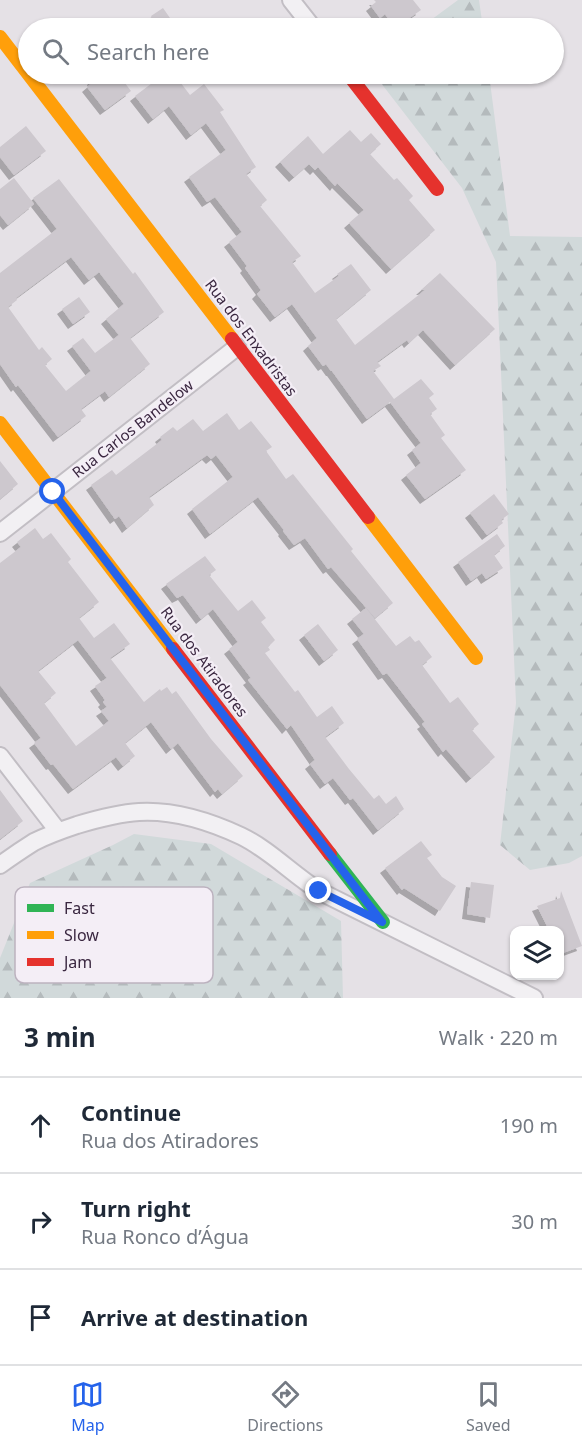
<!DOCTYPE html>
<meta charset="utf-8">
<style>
:root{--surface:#fff;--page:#f6f6f7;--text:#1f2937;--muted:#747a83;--line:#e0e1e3;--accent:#2563eb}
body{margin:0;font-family:"Noto Sans",sans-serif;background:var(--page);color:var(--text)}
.controls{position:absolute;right:18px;bottom:18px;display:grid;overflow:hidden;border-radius:12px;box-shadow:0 2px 4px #0004}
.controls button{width:54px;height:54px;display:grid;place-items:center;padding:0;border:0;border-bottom:2px solid var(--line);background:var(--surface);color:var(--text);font:30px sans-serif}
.stop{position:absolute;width:18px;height:18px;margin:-14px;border:4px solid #2563eb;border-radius:50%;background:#fff}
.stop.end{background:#2563eb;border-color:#fff;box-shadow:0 2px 6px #0008}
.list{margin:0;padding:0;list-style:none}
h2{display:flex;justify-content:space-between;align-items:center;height:78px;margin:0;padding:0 24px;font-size:26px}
h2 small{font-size:20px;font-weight:400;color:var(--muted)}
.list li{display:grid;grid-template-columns:39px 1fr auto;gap:18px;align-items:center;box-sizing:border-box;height:96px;padding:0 24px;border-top:2px solid var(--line)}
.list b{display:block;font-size:22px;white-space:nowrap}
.list p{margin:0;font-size:20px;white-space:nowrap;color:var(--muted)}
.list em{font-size:20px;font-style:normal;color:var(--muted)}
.icon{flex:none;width:33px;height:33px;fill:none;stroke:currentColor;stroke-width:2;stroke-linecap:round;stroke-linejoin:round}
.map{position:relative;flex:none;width:582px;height:998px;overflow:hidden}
.search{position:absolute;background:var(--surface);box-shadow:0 2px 4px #0004;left:18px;right:18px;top:18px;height:66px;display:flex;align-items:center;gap:15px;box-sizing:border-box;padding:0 21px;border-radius:33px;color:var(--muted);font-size:22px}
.sheet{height:366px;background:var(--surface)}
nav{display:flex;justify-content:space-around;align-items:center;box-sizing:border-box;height:84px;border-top:2px solid var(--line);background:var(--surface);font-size:16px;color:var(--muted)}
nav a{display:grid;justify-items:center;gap:3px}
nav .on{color:var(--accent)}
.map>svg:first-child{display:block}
</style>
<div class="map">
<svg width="582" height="998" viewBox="0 0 582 998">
<defs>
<pattern id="forest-firs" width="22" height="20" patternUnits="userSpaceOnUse" patternTransform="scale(1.5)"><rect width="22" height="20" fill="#d1d9da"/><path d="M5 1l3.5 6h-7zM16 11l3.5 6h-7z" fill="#b4babc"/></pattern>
<filter id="shadow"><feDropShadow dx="-5" dy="5" stdDeviation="0" flood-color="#0004"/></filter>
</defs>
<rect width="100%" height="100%" fill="#e5e1e6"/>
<!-- forest -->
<path fill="url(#forest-firs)" d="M458 0H479L483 28H420Z
M374 74H489L510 236 582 237V856L569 863 530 870 500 845 516 703 496 262 462 188Z
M134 834 211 844 341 921 343 998H0V958L30 883 113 845Z"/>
<!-- building -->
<path fill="#cdc8ce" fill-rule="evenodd" filter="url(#shadow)" d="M374 0H413L421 10 395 28 385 14 380 18 371 6 376 2Z
M163 8 177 28H156L150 19 152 18 151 16Z
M100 74H118L131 91 105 110 87 87 93 82 92 80Z
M164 74H174L190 95 204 84 224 110 220 112 256 167 246 174 267 200 260 206 301 256 292 262 315 293 339 276 337 274 351 264 371 290 336 319 355 345 425 290H421L440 273 495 329 455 365 423 330 409 343 407 340 377 362 381 366 373 371 394 399 421 379 434 394 429 398 437 409 430 414 445 435 441 438 466 470 425 499 406 475 421 463 412 450 421 443 408 426 390 402 367 419 332 371H331L326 364 323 366 308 346 317 338 292 304 275 317 257 294 261 290 245 268 247 266 229 242 242 232 215 197 207 202 189 177 226 150 206 123 191 135 169 106 153 119 135 96Z
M26 126 46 151 14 175 0 157V147Z
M350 130 361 142 371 133 381 144 370 154 394 180 397 178 413 196 409 200 435 230 391 269 349 223 364 210 337 183 335 186 318 167 315 170 309 164 294 177 280 162 308 136 323 154Z
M14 178 34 204 8 225 0 215V189Z
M59 179 133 274 135 272 164 312 130 338 150 364 109 397 105 391 81 409 86 416 58 437 18 385 16 387 0 364V273L57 229 33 198ZM71 257 89 280 99 272 124 304 106 319 119 335 95 353 83 338 72 346 91 371 66 391 45 365 52 359 42 347 39 350 8 307 17 300 16 298Z
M79 297 90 312 73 324 62 309Z
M227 413 239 430 251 421 272 447 266 451 286 479 293 474 353 549 351 551 393 603 375 618 331 567 328 569 305 538 294 545 283 531 284 530 258 497 210 534 192 509 233 477 216 455 211 459 207 455 149 497 154 505 127 528 119 516 115 519 91 485 112 470 116 475 162 440 160 437 173 427 177 431 193 419 203 431Z
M0 461 18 484 0 499Z
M494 494 509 514 501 520 503 523 487 535 470 513Z
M35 528 43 539 51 533 71 559 68 562 99 602 79 618 94 638 114 623 130 644 110 658 144 702 160 689 161 691 167 687 172 694 176 691 211 739 243 776 222 794 218 789 215 792 178 743 171 749 151 722 125 743 135 756 123 766 116 757 73 789 53 764 51 765 34 743 41 738 0 685V563L21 547 17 542ZM78 640 107 678 95 686 105 700 103 702 107 707 101 711 109 721 76 746 44 703 56 693 38 671Z
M497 534 505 546 494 555 503 568 486 579 482 573 471 581 458 562Z
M205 556 216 570 209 575 238 611 252 600 266 618 261 622 275 640 268 647 270 650 265 653 295 692 298 690 317 717 332 706 344 723 325 737 349 769 374 799 379 795 386 804 396 796 404 809 378 830 353 798 350 800 333 778 325 784 310 764 315 760 291 725 287 729 248 680 251 678 229 649 238 642 213 609 201 619 183 595 177 598 166 584Z
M366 608 396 646 410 636 415 642 419 640 432 657 422 665 450 703 458 697 479 724 472 730 495 757 471 778 446 749 443 752 422 724 425 722 387 673 383 675 357 639 364 634 352 619Z
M318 624 338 650 324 661 304 635Z
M0 790 23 821 0 839Z
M421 841 432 855 427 858 442 877 456 886 440 911 404 888 402 890 385 868Z
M471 882 494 885 490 918 467 914Z
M561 891 582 946 560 954V930H549L537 906 560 898Z"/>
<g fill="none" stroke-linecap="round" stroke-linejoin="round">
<defs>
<path id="street" d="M291 0 313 28
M0 533 237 347
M0 756 58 831
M0 865C11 857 23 849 34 842 48 835 62 830 77 825 97 819 118 813 139 812 173 810 211 822 241 836 270 850 292 874 319 891L534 998"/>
</defs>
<!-- street casing -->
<use href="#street" stroke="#c2bec4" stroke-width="20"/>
<!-- street -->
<use href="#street" stroke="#f2f0f3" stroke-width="16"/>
<!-- fast -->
<path stroke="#30b455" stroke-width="14" d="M330 854 383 922"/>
<!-- slow -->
<path stroke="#ff9f0a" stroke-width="14" d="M0 37 232 339
M0 423 173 649
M368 517 476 658"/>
<!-- jam -->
<path stroke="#e5322d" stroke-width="14" d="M348 74 437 189
M232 339 368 517
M173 649 330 854"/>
</g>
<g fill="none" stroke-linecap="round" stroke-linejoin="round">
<!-- route -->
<path stroke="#2563eb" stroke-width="8" d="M53 492 382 922 319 891"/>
</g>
<g text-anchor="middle" stroke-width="4.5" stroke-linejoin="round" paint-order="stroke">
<!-- street labels -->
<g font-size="15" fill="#3a2740" stroke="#f4eef6">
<text transform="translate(251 338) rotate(53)" y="5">Rua dos Enxadristas</text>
<text transform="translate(133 429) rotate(-38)" y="5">Rua Carlos Bandelow</text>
<text transform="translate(204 662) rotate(53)" y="5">Rua dos Atiradores</text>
</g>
</g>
<!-- legend -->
<rect x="15" y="887" width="198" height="96" rx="9" fill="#f4eef6" stroke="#bcb2bf" stroke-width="1.5"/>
<rect x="27" y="904" width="27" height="8" fill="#30b455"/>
<rect x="27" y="931" width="27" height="8" fill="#ff9f0a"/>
<rect x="27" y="958" width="27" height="8" fill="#e5322d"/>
<g font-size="16" fill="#3a2740">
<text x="64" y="914">Fast</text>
<text x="64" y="941">Slow</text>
<text x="64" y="968">Jam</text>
</g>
</svg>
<div class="controls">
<button><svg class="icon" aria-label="layers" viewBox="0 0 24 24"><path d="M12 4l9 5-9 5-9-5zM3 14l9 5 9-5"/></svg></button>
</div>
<div class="stop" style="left:53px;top:492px"></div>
<div class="stop end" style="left:319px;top:891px"></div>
<div class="search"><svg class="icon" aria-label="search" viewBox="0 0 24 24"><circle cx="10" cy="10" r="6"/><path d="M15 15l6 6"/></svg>Search here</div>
</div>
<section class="sheet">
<h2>3 min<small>Walk · 220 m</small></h2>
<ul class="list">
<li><svg class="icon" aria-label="ahead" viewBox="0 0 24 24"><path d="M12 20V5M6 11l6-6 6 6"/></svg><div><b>Continue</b><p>Rua dos Atiradores</p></div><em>190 m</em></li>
<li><svg class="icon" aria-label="right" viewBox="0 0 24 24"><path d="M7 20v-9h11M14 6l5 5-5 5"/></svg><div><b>Turn right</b><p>Rua Ronco d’Água</p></div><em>30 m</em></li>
<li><svg class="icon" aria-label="arrive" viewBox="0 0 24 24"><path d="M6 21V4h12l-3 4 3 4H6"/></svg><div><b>Arrive at destination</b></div></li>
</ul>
</section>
<nav>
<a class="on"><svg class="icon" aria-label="map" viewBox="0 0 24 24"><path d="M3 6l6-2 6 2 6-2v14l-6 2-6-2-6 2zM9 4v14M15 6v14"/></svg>Map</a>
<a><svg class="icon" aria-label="directions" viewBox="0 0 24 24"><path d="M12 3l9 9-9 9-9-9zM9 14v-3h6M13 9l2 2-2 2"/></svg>Directions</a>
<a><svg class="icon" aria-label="saved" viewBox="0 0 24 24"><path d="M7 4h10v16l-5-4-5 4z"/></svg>Saved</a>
</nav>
